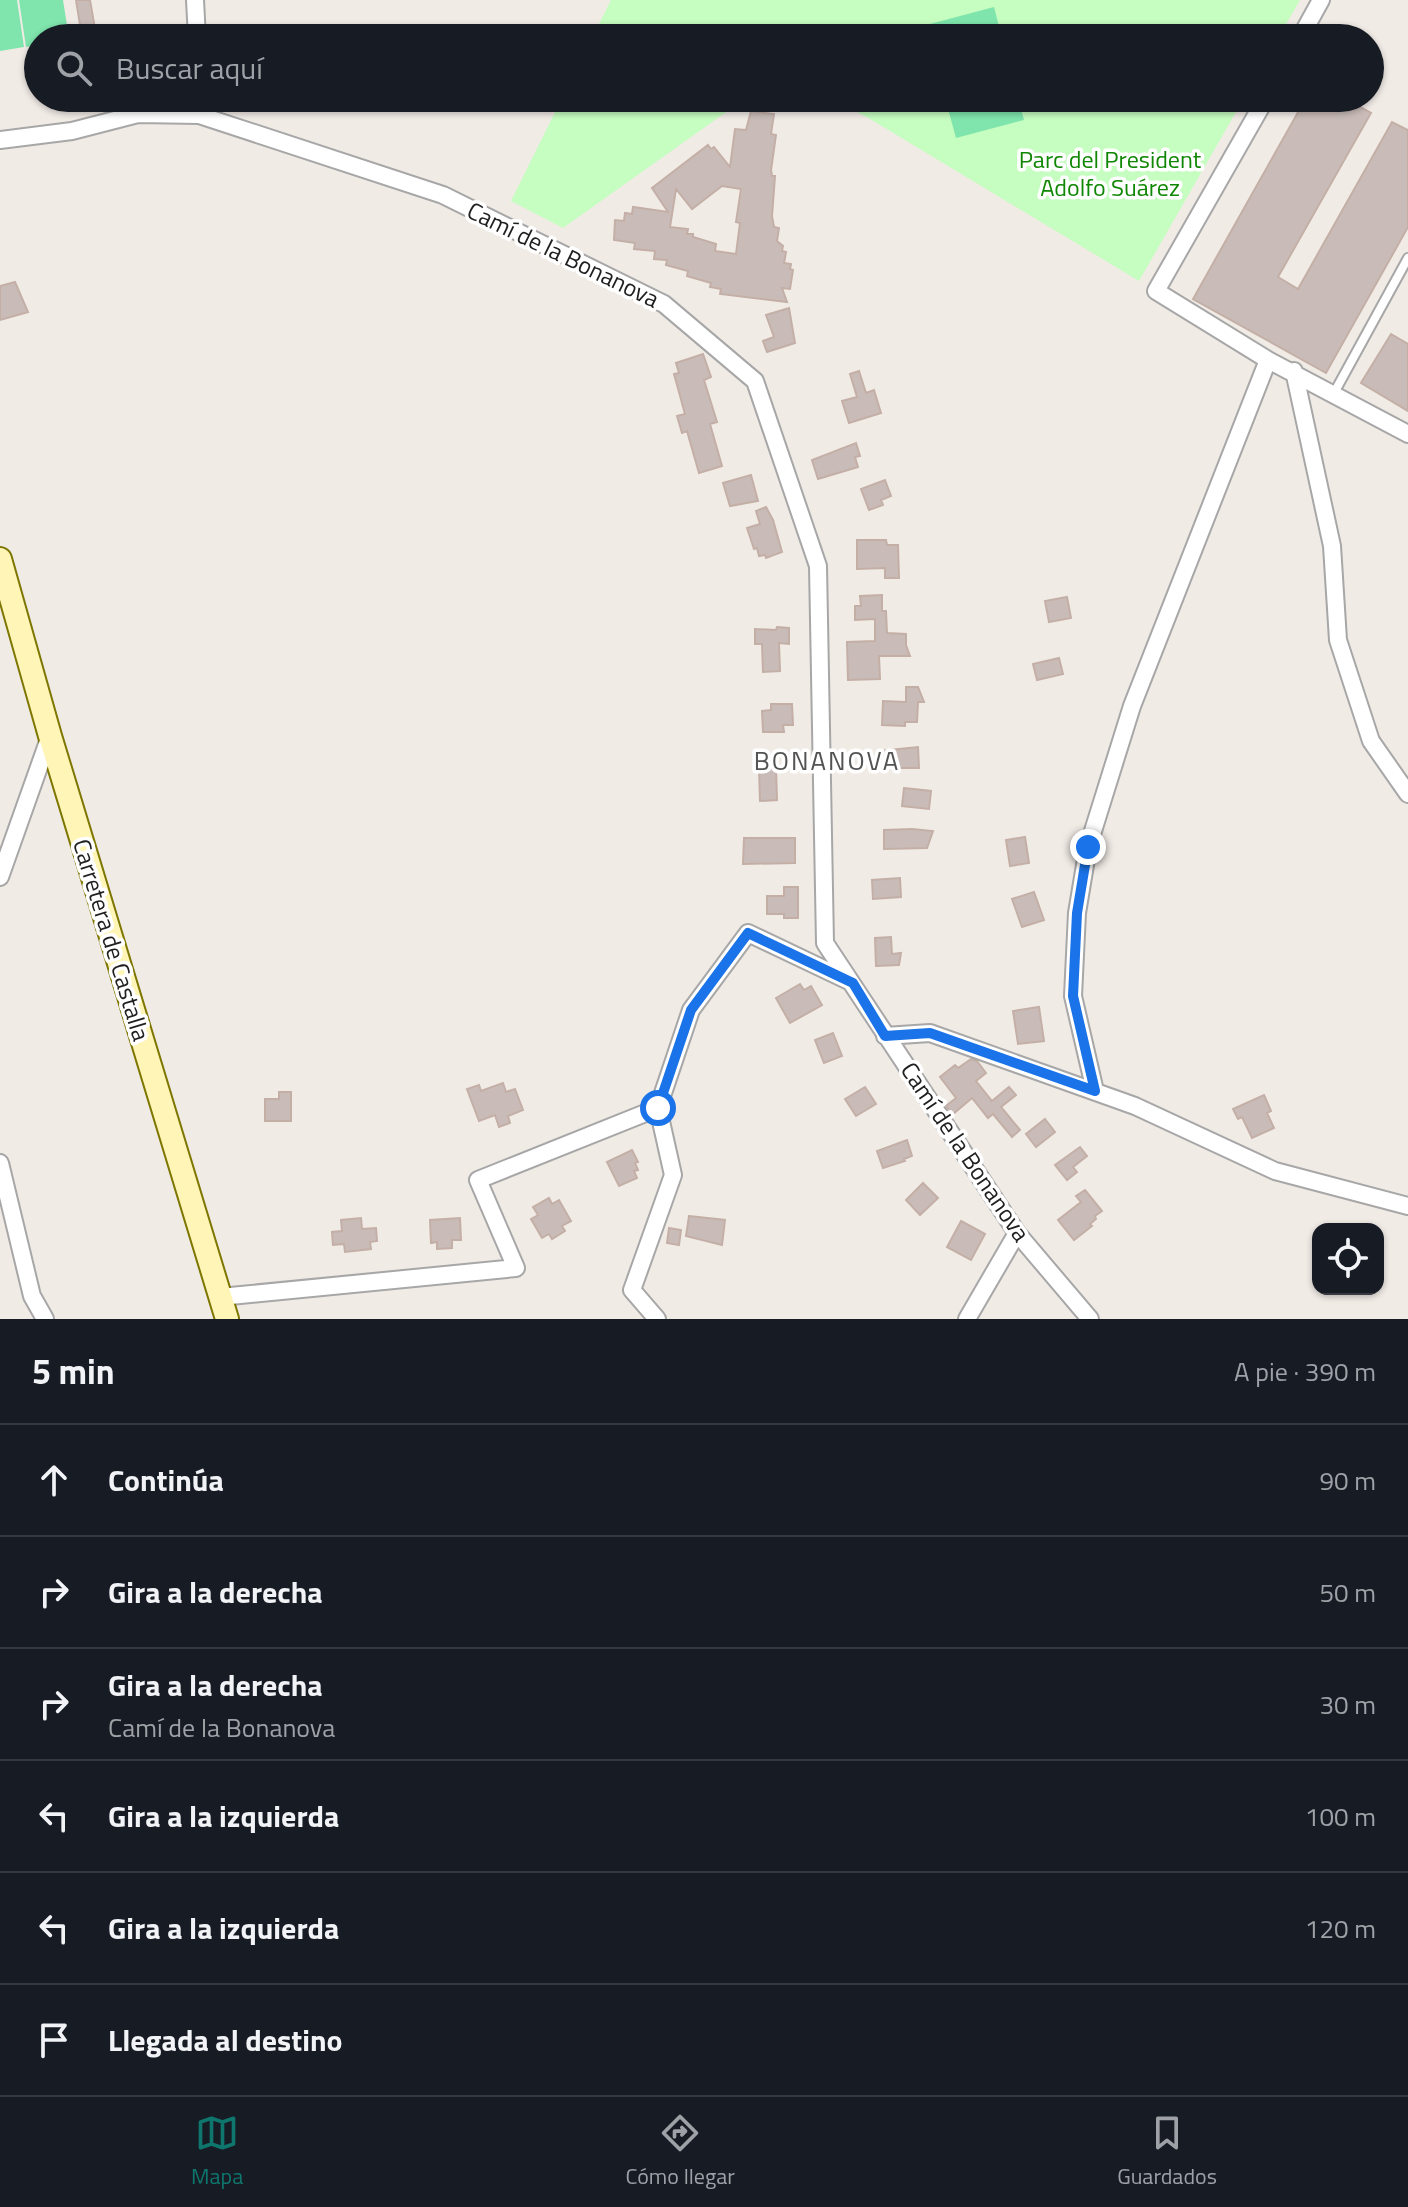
<!DOCTYPE html>
<html lang="es">
<meta charset="utf-8">
<style>
:root{--surface:#171b24;--page:#242831;--text:#f1f3f6;--muted:#9ea1a6;--line:#363941;--accent:#0f766e}
body{margin:0;font-family:"Titillium Web",sans-serif;background:var(--page);color:var(--text)}
.controls{position:absolute;right:24px;bottom:24px;display:grid;overflow:hidden;border-radius:16px;box-shadow:0 2px 6px #0004}
.controls button{width:72px;height:72px;display:grid;place-items:center;padding:0;border:0;border-bottom:2px solid var(--line);background:var(--surface);color:var(--text);font:40px sans-serif}
.stop{position:absolute;width:24px;height:24px;margin:-18px;border:6px solid #1a73e8;border-radius:50%;background:#fff}
.stop.end{background:#1a73e8;border-color:#fff;box-shadow:0 2px 8px #0008}
.list{margin:0;padding:0;list-style:none}
h2{display:flex;justify-content:space-between;align-items:center;height:104px;margin:0;padding:0 32px;font-size:34px}
h2 small{font-size:26px;font-weight:400;color:var(--muted)}
.list li{display:grid;grid-template-columns:52px 1fr auto;gap:24px;align-items:center;box-sizing:border-box;height:112px;padding:0 32px;border-top:2px solid var(--line)}
.list b{display:block;font-size:30px;white-space:nowrap}
.list p{margin:0;font-size:26px;white-space:nowrap;color:var(--muted)}
.list em{font-size:26px;font-style:normal;color:var(--muted)}
.icon{flex:none;width:44px;height:44px;fill:none;stroke:currentColor;stroke-width:2;stroke-linecap:round;stroke-linejoin:round}
.map{position:relative;flex:none;width:1408px;height:1319px;overflow:hidden}
.search{position:absolute;background:var(--surface);box-shadow:0 2px 6px #0004;left:24px;right:24px;top:24px;height:88px;display:flex;align-items:center;gap:20px;box-sizing:border-box;padding:0 28px;border-radius:44px;color:var(--muted);font-size:30px}
.sheet{height:776px;background:var(--surface)}
nav{display:flex;justify-content:space-around;align-items:center;box-sizing:border-box;height:112px;border-top:2px solid var(--line);background:var(--surface);font-size:22px;color:var(--muted)}
nav a{display:grid;justify-items:center;gap:4px}
nav .on{color:var(--accent)}
.map>svg:first-child{display:block}
</style>
<div class="map">
<svg width="1408" height="1319" viewBox="0 0 1408 1319">
<rect width="100%" height="100%" fill="#f1ebe6"/>
<!-- park -->
<path fill="#c6fdc0" d="M611 0H1300L1278 38H592Z
M562 98H746L563 228 511 201Z
M830 98H1244L1139 281 870 119Z"/>
<!-- pitch -->
<path fill="#7fe5ac" d="M0 0H17L24 47 0 51Z
M19 0H63L69 38H38V45L26 47Z
M994 7 1002 38H929L926 25Z
M945 98H1018L1024 120 956 138Z"/>
<!-- building -->
<path fill="#c9bcb8" stroke="#c4afa7" stroke-width="2" fill-rule="evenodd" d="M76 0H90L95 29 81 31Z
M1306 98H1344L1371 113 1278 277 1298 289 1392 122 1408 130V227L1326 373 1193 299Z
M751 111 774 114 771 134 776 135 771 170 772 176H775L772 216 774 227 779 228 777 241 783 246 782 251 786 252 784 263 791 264 790 269 793 270 790 289 782 288 787 302 720 294 721 289 710 287 711 283 687 276 688 271 666 265 667 260 654 259 655 251 634 249 635 243 614 240 615 220 624 221 625 213 632 214 633 207 668 212 652 188 708 145 711 149 714 147 730 167 735 129 746 130ZM722 186 741 189 736 222 740 223 736 254 715 251 716 244 693 237V234H687L688 229 670 227 676 189 692 209Z
M15 282 28 312 0 320V286Z
M789 308 795 343 767 352 763 341 774 337 766 315Z
M1391 334 1408 344V411L1361 383Z
M703 354 711 377 704 380 717 422 710 424 722 466 699 473 687 431 682 433 677 416 685 414 674 374 679 373 676 363Z
M859 371 866 393 874 390 881 413 849 423 842 401 857 397 850 374Z
M856 443 860 456 855 457 858 467 818 479 812 460Z
M751 475 758 501 730 506 723 483Z
M885 480 891 496 881 500 883 505 869 510 861 489Z
M766 507 773 520 782 552 766 558 765 555 759 556 757 548 754 549 747 528 760 524 756 511Z
M857 540H886L887 545H898L899 578H885V568L857 569Z
M882 595V611H886L887 633 906 634V645L910 656H879L880 679 848 680 847 642 875 641V619L855 620V606H861L860 596Z
M1067 597 1071 618 1049 622 1045 601Z
M777 627 789 628V644L779 643 780 671 763 672 762 644H755V629L776 630Z
M1059 658 1063 674 1037 680 1033 664Z
M906 687H918L924 702H918L917 722H905V726L882 725 883 701 906 702Z
M771 704H792L793 725H783L784 732H763L762 711 771 710Z
M918 747 919 768H886V762H881L880 751Z
M759 768H776L777 800 760 801Z
M904 788 931 791 929 809 902 806Z
M912 829 933 831 927 848 884 849V830Z
M1025 837 1029 863 1010 866 1006 840Z
M744 838H795V863L743 864Z
M900 878 901 897 873 899 872 880Z
M784 887H798V918H784V914H767V896H784Z
M1034 892 1044 920 1022 927 1012 899Z
M891 937 892 954 901 953 899 965 876 966 875 938Z
M800 984 804 990 811 986 822 1005 790 1023 776 998Z
M1039 1007 1044 1041 1018 1044 1013 1011Z
M833 1033 842 1056 824 1063 815 1040Z
M971 1059 977 1061 986 1073 976 1081 992 1101 1009 1087 1016 1095 1001 1107 1020 1130 1012 1137 993 1114 988 1118 972 1098 952 1115 946 1106 956 1098 940 1077 955 1065 958 1068Z
M503 1083 506 1092 515 1089 523 1110 508 1116 510 1123 499 1127 495 1115 479 1121 467 1089 479 1085 481 1091Z
M865 1087 876 1104 856 1116 845 1099Z
M279 1092H291V1121H265V1099H279Z
M1264 1095 1271 1111 1267 1113 1274 1128 1252 1138 1242 1117 1238 1119 1233 1109Z
M1045 1119 1055 1132 1036 1147 1026 1134Z
M907 1140 912 1156 904 1159 905 1161 883 1168 877 1151Z
M1080 1147 1087 1156 1073 1167 1077 1172 1067 1180 1055 1165Z
M632 1150 638 1162 635 1163 638 1170 634 1171 637 1178 619 1186 607 1162Z
M923 1183 938 1198 920 1215 906 1200Z
M1085 1190 1102 1211 1095 1216 1096 1219 1090 1224 1092 1226 1074 1240 1058 1220 1081 1202 1076 1196Z
M549 1198 552 1204 559 1200 571 1221 562 1226 565 1231 552 1239 549 1234 542 1238 531 1219 538 1215 533 1207Z
M689 1216 725 1220 722 1245 686 1236Z
M361 1218 362 1229 376 1228 377 1241 370 1242 371 1249 345 1252 344 1244 333 1245 332 1232 342 1231 341 1220Z
M460 1218 461 1240H452V1248L437 1249V1242L431 1243 430 1220Z
M961 1221 985 1234 971 1260 947 1247Z
M669 1228 681 1230 679 1245 667 1243Z"/>
<g fill="none" stroke-linecap="round" stroke-linejoin="round">
<defs>
<path id="lane" d="M1334 393 1408 258"/>
<path id="street" d="M195 0 197 38
M1300 38 1321 0
M1266 98 1156 291 1268 360 1408 434
M199 115 200 98
M0 140 72 131 138 114 199 115 443 195 664 304 755 381 818 566 825 943 1017 1233 1090 1319
M1294 371 1332 546 1338 640 1371 741 1408 794
M0 877 50 736
M885 1036 930 1033 1135 1106 1275 1171 1408 1206
M1095 1091 1073 996 1077 913 1088 847 1132 706 1268 360
M0 1163 32 1296 45 1319
M220 1297 516 1268 478 1180 658 1108
M657 1319 632 1290 673 1175 658 1108 691 1010 748 933 851 982
M967 1319 1017 1233"/>
<path id="secondary" d="M0 559 50 736 227 1319"/>
</defs>
<!-- lane casing -->
<use href="#lane" stroke="#a7a7a7" stroke-width="12"/>
<!-- street casing -->
<use href="#street" stroke="#a7a7a7" stroke-width="20"/>
<!-- secondary casing -->
<use href="#secondary" stroke="#7d7600" stroke-width="26"/>
<!-- lane -->
<use href="#lane" stroke="#fff" stroke-width="8"/>
<!-- street -->
<use href="#street" stroke="#fff" stroke-width="16"/>
<!-- secondary -->
<use href="#secondary" stroke="#fef5b7" stroke-width="22"/>
</g>
<g fill="none" stroke-linecap="round" stroke-linejoin="round">
<!-- route -->
<path stroke="#1a73e8" stroke-width="10" d="M658 1108 691 1010 748 933 853 983 885 1036 930 1033 1095 1091 1073 996 1077 913 1088 847"/>
</g>
<g text-anchor="middle" stroke-width="7" stroke-linejoin="round" paint-order="stroke">
<!-- park labels -->
<g font-size="24" fill="#108704" stroke="#fff">
<text x="1110" y="168">Parc del President<tspan x="1110" dy="28">Adolfo Suárez</tspan></text>
</g>
<!-- street labels -->
<g font-size="24" fill="#202020" stroke="#fff">
<text transform="translate(563 255) rotate(26)" y="8">Camí de la Bonanova</text>
<text transform="translate(111 940) rotate(73)" y="8">Carretera de Castalla</text>
<text transform="translate(965 1152) rotate(56)" y="8">Camí de la Bonanova</text>
</g>
<!-- neighbourhood labels -->
<g font-size="26" letter-spacing="2" fill="#535353" stroke="#fff">
<text x="827" y="770">BONANOVA</text>
</g>
</g>
</svg>
<div class="controls">
<button><svg class="icon" aria-label="locate" viewBox="0 0 24 24"><circle cx="12" cy="12" r="6"/><path d="M12 2v4M12 18v4M2 12h4M18 12h4"/></svg></button>
</div>
<div class="stop" style="left:658px;top:1108px"></div>
<div class="stop end" style="left:1088px;top:847px"></div>
<div class="search"><svg class="icon" aria-label="search" viewBox="0 0 24 24"><circle cx="10" cy="10" r="6"/><path d="M15 15l6 6"/></svg>Buscar aquí</div>
</div>
<section class="sheet">
<h2>5 min<small>A pie · 390 m</small></h2>
<ul class="list">
<li><svg class="icon" aria-label="ahead" viewBox="0 0 24 24"><path d="M12 20V5M6 11l6-6 6 6"/></svg><div><b>Continúa</b></div><em>90 m</em></li>
<li><svg class="icon" aria-label="right" viewBox="0 0 24 24"><path d="M7 20v-9h11M14 6l5 5-5 5"/></svg><div><b>Gira a la derecha</b></div><em>50 m</em></li>
<li><svg class="icon" aria-label="right" viewBox="0 0 24 24"><path d="M7 20v-9h11M14 6l5 5-5 5"/></svg><div><b>Gira a la derecha</b><p>Camí de la Bonanova</p></div><em>30 m</em></li>
<li><svg class="icon" aria-label="left" viewBox="0 0 24 24"><path d="M17 20v-9H6M10 6l-5 5 5 5"/></svg><div><b>Gira a la izquierda</b></div><em>100 m</em></li>
<li><svg class="icon" aria-label="left" viewBox="0 0 24 24"><path d="M17 20v-9H6M10 6l-5 5 5 5"/></svg><div><b>Gira a la izquierda</b></div><em>120 m</em></li>
<li><svg class="icon" aria-label="arrive" viewBox="0 0 24 24"><path d="M6 21V4h12l-3 4 3 4H6"/></svg><div><b>Llegada al destino</b></div></li>
</ul>
</section>
<nav>
<a class="on"><svg class="icon" aria-label="map" viewBox="0 0 24 24"><path d="M3 6l6-2 6 2 6-2v14l-6 2-6-2-6 2zM9 4v14M15 6v14"/></svg>Mapa</a>
<a><svg class="icon" aria-label="directions" viewBox="0 0 24 24"><path d="M12 3l9 9-9 9-9-9zM9 14v-3h6M13 9l2 2-2 2"/></svg>Cómo llegar</a>
<a><svg class="icon" aria-label="saved" viewBox="0 0 24 24"><path d="M7 4h10v16l-5-4-5 4z"/></svg>Guardados</a>
</nav>
